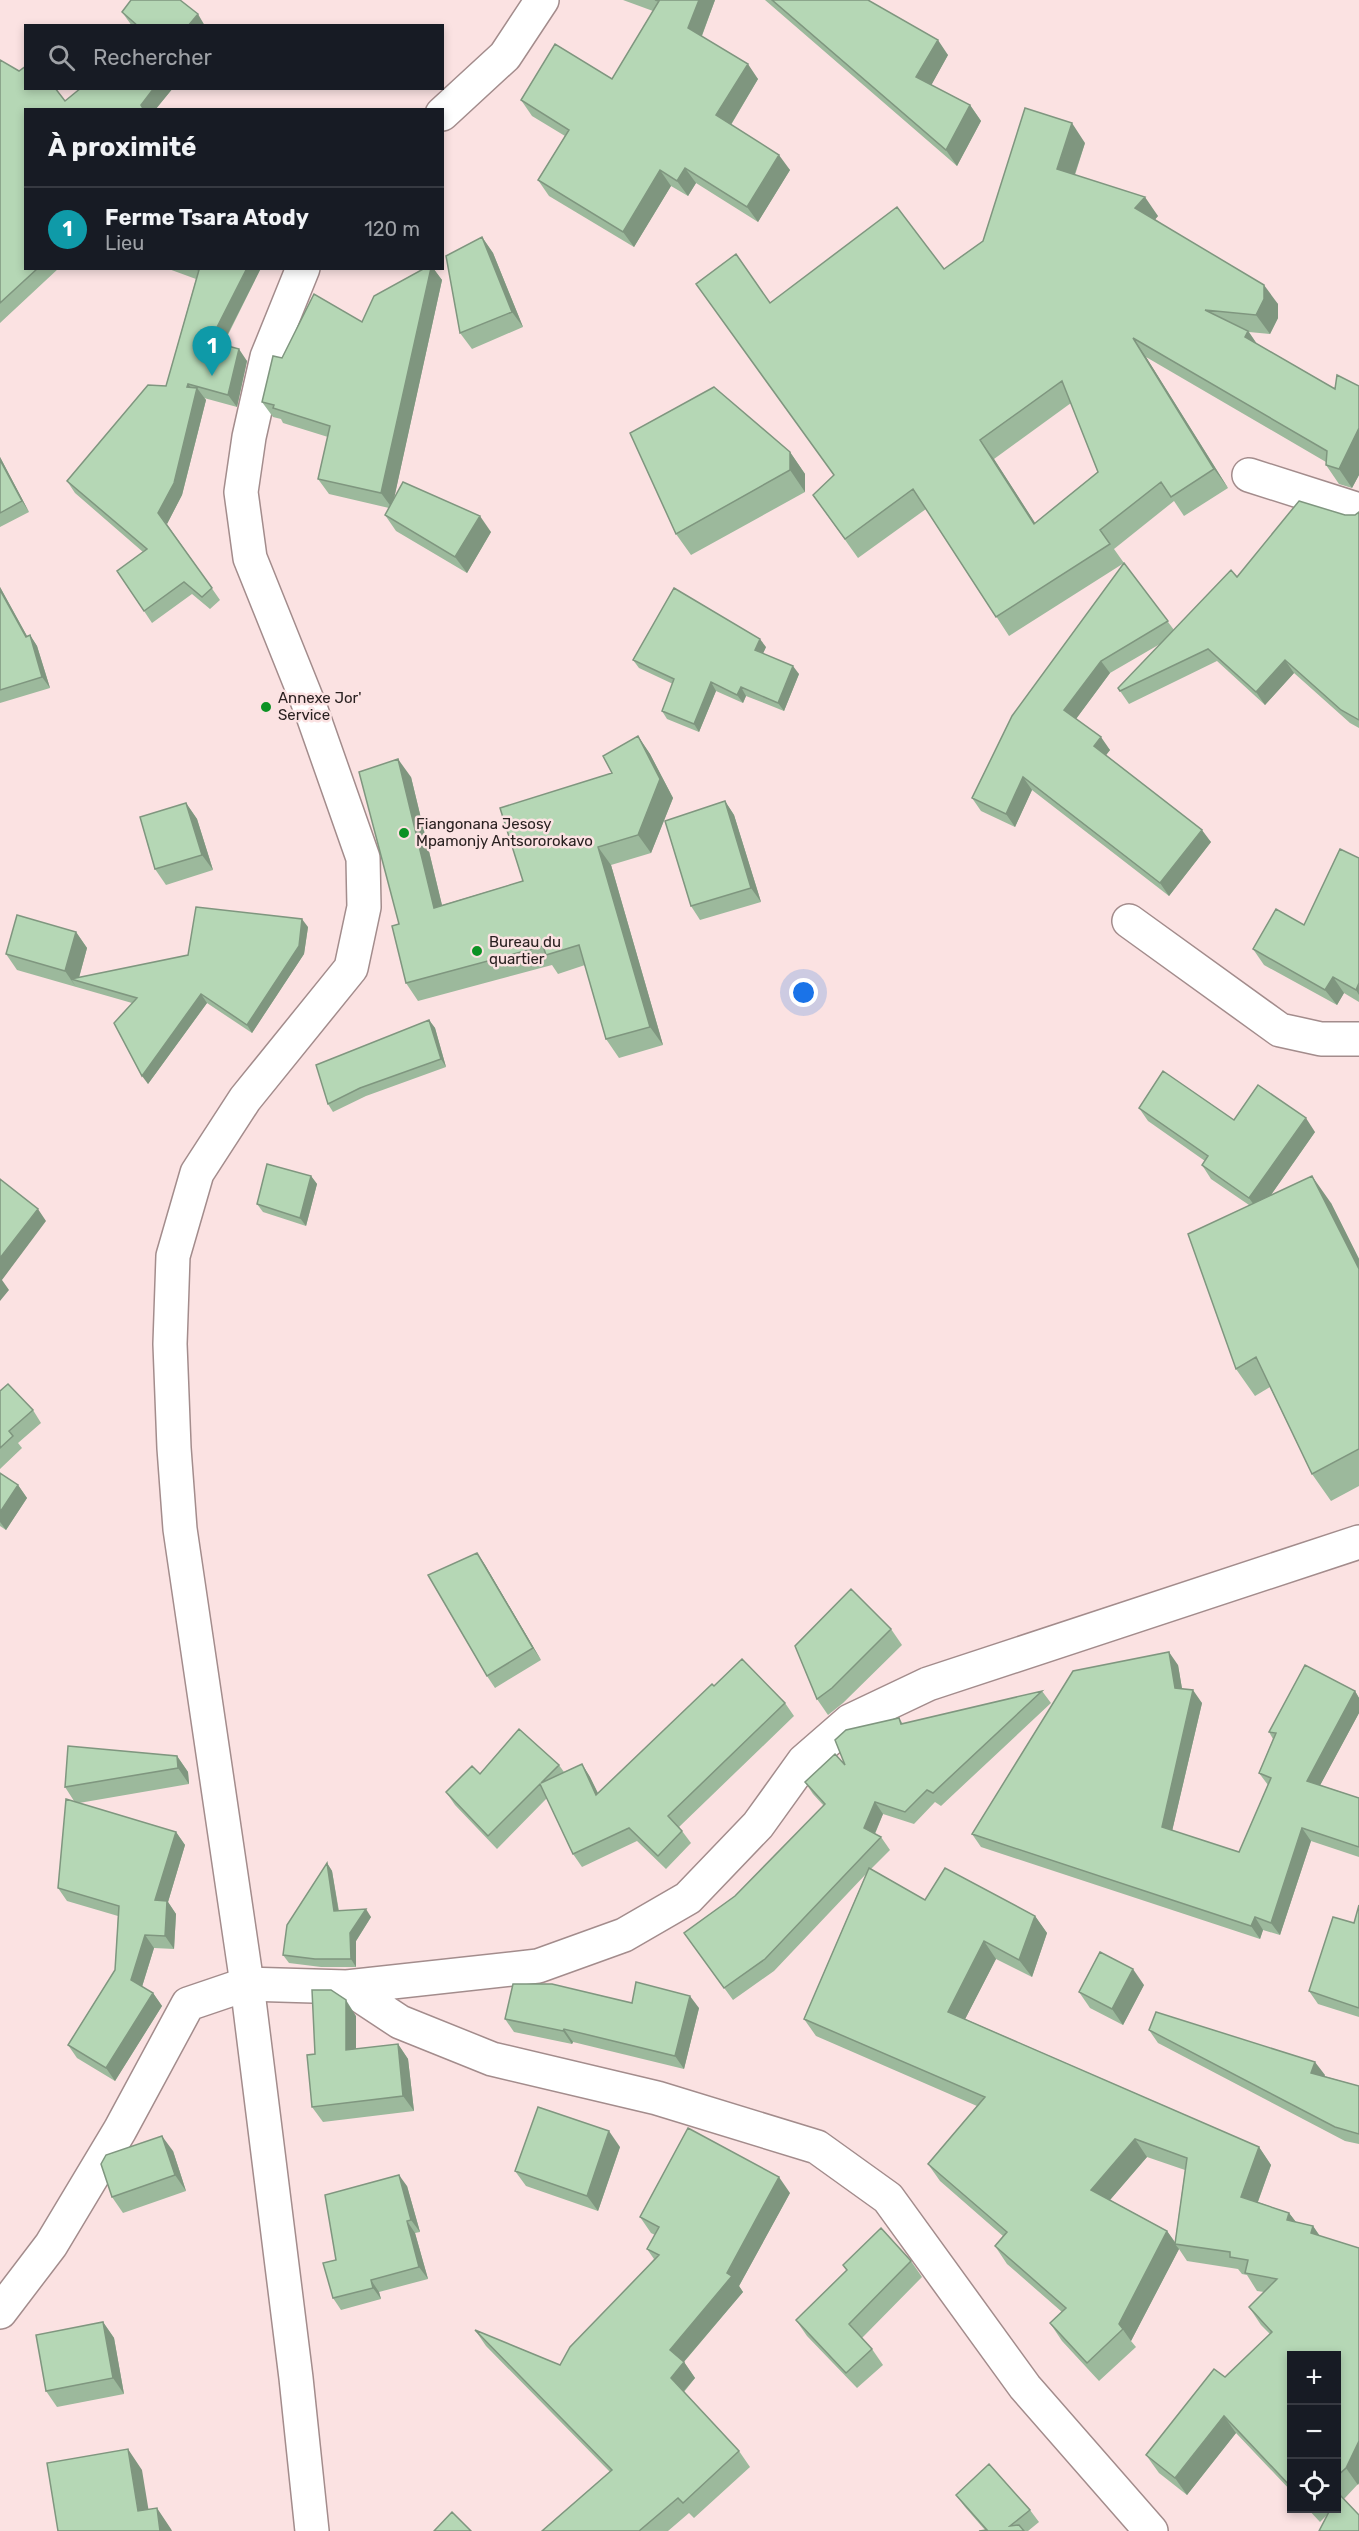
<!DOCTYPE html>
<html lang="fr">
<meta charset="utf-8">
<style>
:root{--surface:#171b24;--page:#242831;--text:#f1f3f6;--muted:#9ea1a6;--line:#363941;--accent:#2563eb}
body{margin:0;font-family:Rubik,sans-serif;background:var(--page);color:var(--text)}
.controls{position:absolute;right:18px;bottom:18px;display:grid;overflow:hidden;border-radius:0px;box-shadow:0 3px 9px #0003}
.controls button{width:54px;height:54px;display:grid;place-items:center;padding:0;border:0;border-bottom:2px solid var(--line);background:var(--surface);color:var(--text);font:30px sans-serif}
.you{position:absolute;left:804px;top:993px;width:21px;height:21px;margin:-15px;border:4px solid #fff;border-radius:50%;background:#1a73e8;box-shadow:0 0 0 9px #1a73e833}
.badge{display:grid;place-items:center;width:39px;height:39px;border-radius:50%;background:var(--accent);color:#fff;font-size:20px;font-weight:700}
.pin{position:absolute;translate:-50% -50px;filter:drop-shadow(0 2px 3px #0008)}
.pin::after{content:'';position:absolute;top:32px;width:21px;height:18px;background:inherit;clip-path:polygon(0 0,100% 0,50% 100%)}
.list{margin:0;padding:0;list-style:none}
h2{display:flex;justify-content:space-between;align-items:center;height:78px;margin:0;padding:0 24px;font-size:26px}
h2 small{font-size:20px;font-weight:400;color:var(--muted)}
.list li{display:grid;grid-template-columns:39px 1fr auto;gap:18px;align-items:center;box-sizing:border-box;height:84px;padding:0 24px;border-top:2px solid var(--line)}
.list b{display:block;font-size:22px;white-space:nowrap}
.list p{margin:0;font-size:20px;white-space:nowrap;color:var(--muted)}
.list em{font-size:20px;font-style:normal;color:var(--muted)}
.icon{flex:none;width:33px;height:33px;fill:none;stroke:currentColor;stroke-width:2;stroke-linecap:round;stroke-linejoin:round}
.map{position:relative;flex:none;width:1359px;height:2531px;overflow:hidden}
.search{position:absolute;background:var(--surface);box-shadow:0 3px 9px #0003;left:24px;top:24px;width:420px;height:66px;display:flex;align-items:center;gap:15px;box-sizing:border-box;padding:0 21px;border-radius:0px;color:var(--muted);font-size:22px}
.panel{position:absolute;background:var(--surface);box-shadow:0 3px 9px #0003;left:24px;top:108px;width:420px;height:162px;border-radius:0px}
.map>svg:first-child{display:block}
</style>
<div class="map">
<svg width="1359" height="2531" viewBox="0 0 1359 2531">
<rect width="100%" height="100%" fill="#fbe2e2"/>
<g fill="none" stroke-linecap="round" stroke-linejoin="round">
<defs>
<path id="minor" d="M1249 475 1359 510
M1129 921 1280 1030 1321 1039H1359
M347 1987 400 2022 492 2059 657 2098 817 2147 888 2198 1025 2387 1151 2531
M0 2312 51 2245 120 2130 188 2004 247 1984 347 1987 538 1966 624 1935 688 1898 758 1825 804 1761 850 1721 928 1684 1359 1542"/>
<path id="tertiary" d="M442 114 505 56 542 0
M303 268 267 357 249 437 241 492 250 558 311 710 363 858 364 907 351 968 245 1099 197 1173 173 1256 170 1344 174 1448 180 1529 247 1984 296 2378 312 2531"/>
</defs>
<!-- minor casing -->
<use href="#minor" stroke="#a38c8c" stroke-width="36"/>
<!-- tertiary casing -->
<use href="#tertiary" stroke="#a38c8c" stroke-width="36"/>
<!-- minor -->
<use href="#minor" stroke="#fff" stroke-width="33"/>
<!-- tertiary -->
<use href="#tertiary" stroke="#fff" stroke-width="33"/>
</g>
<!-- wall -->
<path fill="#9cb99c" fill-rule="evenodd" d="M623 0H715L702 36 758 79 731 125 790 170 758 222 696 183 688 196 671 186 634 247 549 196 538 180 565 136 532 116 521 100 612 79 653 11Z
M765 0H868L948 55 931 85 970 105 981 121 957 166Z
M122 12 205 26H132Z
M0 60 65 101 81 88H173L155 110H26V268H59L0 323Z
M1085 143 1075 175 1158 216 1155 219 1278 304V318L1270 334 1249 332 1257 344 1335 389 1359 386V475L1352 488 1339 484 1326 465V462L1146 357 1228 488 1184 516 1174 501 1114 549 1124 563 1009 636 926 509 858 558 813 495 834 475 770 303 944 269 983 241ZM1071 403 1098 472 1035 523 994 459Z
M482 237 493 253 523 327 472 349 460 333Z
M166 268H261L223 345 247 361 237 407 204 398 206 400 182 495 167 524 220 600 210 609 192 594 152 623 144 611 143 552 75 493 67 481 166 386 196 279Z
M425 268H433L442 280 394 498 491 532 467 573 396 531 385 515 389 508 329 494 318 479 328 437 283 423 281 419 273 417 262 402 282 358 362 322Z
M790 452 805 474V492L691 555 676 534Z
M0 457 29 512 0 527Z
M1359 512V728L1350 723 1294 673 1265 705 1217 661 1129 704 1118 688 1160 644 1110 673 1076 719 1110 750 1106 755 1211 842 1169 896 1032 790 1015 827 981 811 972 798 1124 563 1174 630 1237 577 1345 515H1355Z
M0 587 27 636 30 635 37 646 50 688 0 703Z
M766 647 763 653 799 674 784 711 746 696 743 703 716 691 699 732 667 719 662 711 673 684 639 668 633 660Z
M638 736 650 754 673 798 651 853 611 865 663 1045 619 1058 606 1039 585 965 558 974 552 965 418 1001 406 983 399 924 411 777 442 905 523 881 612 773Z
M725 801 734 815 761 902 700 920 691 906Z
M186 803 197 819 213 870 166 885 155 869Z
M1359 858V1002L1344 993 1337 1005 1264 965 1253 949 1304 925Z
M308 927 304 954 252 1033 207 1003 148 1084 132 1003 17 970 6 954 76 932 87 948 79 978 188 955Z
M429 1020 435 1028 446 1067 366 1096 333 1112 328 1104Z
M1139 1108 1234 1120 1315 1132 1271 1195 1331 1203 1359 1259V1486L1331 1501 1312 1474 1270 1387 1255 1396 1236 1369 1249 1205 1211 1179 1202 1165 1205 1161 1148 1121Z
M311 1176 317 1184 306 1226 263 1212 257 1204Z
M0 1391 33 1410 41 1423 18 1443 22 1448 0 1469Z
M0 1473 18 1485 27 1498 6 1530 0 1526Z
M477 1553 485 1565 541 1660 495 1688 487 1676Z
M891 1629 902 1645 843 1703 828 1715 817 1699Z
M1178 1665 1182 1689 1202 1703 1172 1831 1239 1852 1268 1785 1259 1773 1273 1739 1269 1732 1355 1691 1359 1698V1713L1320 1785 1359 1798V1857L1311 1841 1280 1935 1263 1930 1260 1939 981 1847 972 1834Z
M714 1686 785 1703 794 1716 679 1827 691 1843 666 1869 637 1841 582 1867 573 1854 547 1798 497 1849 455 1805 446 1792 480 1774 559 1765 564 1772 582 1764 590 1777 598 1793Z
M1042 1691 1051 1703 941 1806 935 1802 914 1824 883 1814 875 1834 881 1837 890 1850 871 1869 925 1900 945 1868 1035 1916 1047 1933 1032 1977 996 1959 965 2019 1259 2147 1271 2165 1258 2202 1289 2213 1296 2222 1313 2226 1320 2236 1359 2248V2483L1344 2499 1359 2515V2531H1319L1328 2514 1320 2522 1307 2508H1336V2355H1292V2492L1236 2433 1187 2495 1159 2473 1146 2455 1214 2369 1225 2377 1270 2334 1261 2325 1249 2307 1264 2292 1257 2291 1247 2275 1242 2274 1238 2269 1187 2261 1179 2249 1131 2341 1136 2347 1099 2381 1062 2341 1050 2323 1062 2312 1007 2264 995 2246 1003 2236 940 2181 928 2164 977 2106 816 2036 804 2019 866 1874 774 1971 733 2000 684 1933 735 1896 824 1806 813 1794 805 1782 835 1754 845 1765 835 1740 846 1730 899 1718 903 1724ZM1147 2157 1185 2170 1175 2242 1167 2231 1110 2200Z
M177 1756 188 1772 189 1784 79 1803 176 1832 185 1845 168 1902 176 1914 174 1949 154 1948 142 1987 153 1993 162 2006 115 2081 77 2058 68 2045 115 1970 118 1916 67 1901 58 1888 74 1801 65 1787Z
M327 1863 332 1871 339 1911 371 1917 356 1941V1967H321L289 1963 283 1955Z
M1359 1905V2017L1318 2004 1309 1991 1354 1923Z
M1144 1985 1123 2025 1090 2008 1079 1992Z
M632 2003 699 2008 684 2069 573 2042 572 2044 514 2032 505 2019Z
M356 2016V2049L398 2044 408 2059 414 2111 323 2122 312 2107Z
M1149 2030 1325 2075 1324 2076 1359 2086V2144L1345 2141 1158 2043Z
M620 2147 598 2211 526 2186 515 2171Z
M173 2151 186 2191 123 2213 112 2197Z
M407 2186 420 2232 415 2233 428 2279 379 2292 381 2299 341 2310 333 2298 336 2260Z
M790 2193 739 2286 743 2292 684 2362 695 2378 684 2392 739 2451 750 2467 694 2518 689 2513 668 2531H542L610 2472 486 2346 475 2330 560 2365 654 2259 647 2249 655 2235 651 2233 640 2217Z
M911 2261 922 2277 862 2338 872 2349 883 2365 857 2388 807 2336 796 2320 847 2271 843 2265Z
M103 2322 114 2338 124 2394 57 2407 46 2391Z
M956 2495 1030 2510 1039 2522 1028 2531H979L985 2530 965 2507Z"/>
<!-- shaded-wall -->
<path fill="#7f967f" d="M699 0H715L699 43 688 28Z
M198 14 205 26H188Z
M938 40 948 55 927 93 916 77Z
M748 64 758 79 727 131 716 115Z
M154 88H173L155 110H144L141 105Z
M970 105 981 121 957 166 946 150Z
M1072 123 1085 143 1070 188 1057 169Z
M779 155 790 170 758 222 747 207Z
M685 168 696 183 688 196 677 181Z
M660 170 671 186 634 247 623 232Z
M1145 197 1158 216 1149 227 1135 208Z
M482 237 493 253 523 327 512 312Z
M247 268H261L218 353 210 341Z
M431 268H433L442 280 392 508 381 493Z
M1264 285 1278 304V318L1270 334 1256 315Z
M1248 331 1261 350 1245 337Z
M1133 338 1146 357 1228 488 1214 469Z
M239 349 247 361 237 407 228 395Z
M188 384 196 394 197 388 206 400 182 495 167 524 158 513 187 387Z
M1359 428V475L1352 488 1339 469Z
M980 440 994 459 1048 543 1034 524Z
M790 452 805 474V492L790 470Z
M0 457 29 512 22 501 0 460Z
M480 516 491 532 467 573 455 557Z
M0 587 33 647 26 637 0 590Z
M30 635 37 646 50 688 42 677Z
M760 639 766 647 761 658 755 650Z
M1285 660 1294 673 1265 705 1256 692Z
M1101 661 1110 673 1073 723 1064 710Z
M793 666 799 674 784 711 778 703Z
M711 682 716 691 699 732 694 724Z
M741 687 746 696 743 703 737 695Z
M638 736 650 754 673 798 651 853 638 835Z
M1101 737 1110 750 1103 759 1094 746Z
M398 759 411 777 447 926 434 908Z
M1023 777 1032 790 1015 827 1006 814Z
M725 801 734 815 761 902 751 888Z
M186 803 197 819 213 870 202 855Z
M1202 830 1211 842 1169 896 1160 883Z
M598 847 611 865 663 1045 650 1027Z
M302 919 308 927 304 954 252 1033 247 1025Z
M76 932 87 948 78 981 71 979 76 987 65 971Z
M1333 977 1344 993 1337 1005 1325 990Z
M1359 983V995L1356 990Z
M201 994 207 1003 148 1084 142 1076Z
M429 1020 435 1028 446 1067 441 1059Z
M1306 1118 1315 1132 1259 1212 1249 1198Z
M311 1176 317 1184 306 1226 300 1218Z
M1312 1176 1331 1203 1359 1259V1269Z
M38 1209 46 1221 2 1280 9 1290 0 1301V1258Z
M18 1485 27 1498 6 1530 0 1522V1512Z
M477 1553 485 1565 541 1660 533 1648Z
M1169 1652 1178 1665 1184 1700 1175 1688Z
M1193 1690 1202 1703 1170 1840 1162 1827Z
M1355 1691 1359 1698V1713L1316 1793 1307 1781Z
M177 1756 188 1772 189 1784 178 1768Z
M582 1764 590 1777 605 1808 596 1795Z
M875 1802 883 1814 872 1840 864 1828Z
M1302 1828 1311 1841 1280 1935 1271 1923Z
M176 1832 185 1845 168 1902 176 1914 174 1949 165 1936 155 1900Z
M327 1863 332 1871 340 1920 334 1911Z
M366 1909 371 1917 356 1941V1967L351 1959 350 1933Z
M1035 1916 1047 1933 1032 1977 1019 1960Z
M1255 1917 1263 1930 1260 1939 1251 1926Z
M145 1935 154 1948 140 1993 131 1980Z
M984 1941 996 1959 960 2029 948 2012Z
M1133 1969 1144 1985 1123 2025 1112 2009Z
M153 1993 162 2006 115 2081 106 2068Z
M690 1996 699 2008 684 2069 675 2056Z
M346 2000 356 2016V2066L346 2050Z
M564 2029 573 2042 572 2044 563 2031Z
M398 2044 408 2059 414 2111 403 2096Z
M1315 2062 1325 2075 1321 2086 1311 2073Z
M609 2131 620 2147 598 2211 587 2196Z
M162 2136 173 2151 186 2191 175 2175Z
M1135 2139 1147 2157 1103 2208 1091 2190Z
M1259 2147 1271 2165 1253 2215 1241 2197Z
M399 2175 407 2186 420 2232 411 2220Z
M779 2177 790 2193 739 2286 743 2292 681 2365 670 2350 727 2273Z
M1289 2213 1302 2230 1287 2220Z
M407 2221 415 2233 428 2279 419 2267Z
M1313 2226 1325 2244 1311 2233Z
M1167 2231 1176 2244H1175L1179 2249 1131 2341 1119 2324Z
M371 2280 379 2292 381 2299 373 2288Z
M103 2322 114 2338 124 2394 113 2378Z
M684 2362 695 2378 682 2393 671 2378Z
M1224 2416 1236 2433 1187 2495 1175 2478Z
M1359 2441V2483L1358 2485 1346 2468Z
M128 2449 142 2470 152 2531 138 2511Z
M157 2508 171 2529 172 2531H160Z"/>
<!-- building -->
<path fill="#b5d7b5" stroke="#7f967f" stroke-width="1.5" fill-rule="evenodd" d="M131 0H180L198 14 188 26H138L122 12Z
M655 0H699L688 28 748 64 716 115 779 155 747 207 685 168 677 181 660 170 623 232 538 180 569 130 521 100 555 44 612 79 659 1Z
M772 0H868L938 40 916 77 970 105 946 150Z
M0 60 19 71 26 66V88H55L65 101 81 88H154L141 105 144 110H26V268H38L0 303Z
M1025 108 1072 123 1057 169 1145 197 1135 208 1264 285V299L1256 315 1205 310 1248 331 1245 337 1335 389 1337 375 1359 386V428L1339 469 1326 465 1327 451 1133 338 1214 469 1171 497 1161 482 1100 530 1110 544 996 617 913 489 845 539 813 495 834 475 696 284 736 254 770 303 897 207 944 269 983 241ZM1062 381 1098 472 1034 524 980 440Z
M482 237 512 312 460 333 446 256Z
M193 268H247L210 341 239 349 228 395 188 384 187 387 197 388 174 483 158 513 212 588 202 597 184 582 144 611 117 571 147 549 67 481 148 385 166 386 199 270Z
M425 268H431L381 493 318 479 330 426 273 408 274 405 262 402 273 356 282 358 314 294 362 322 374 296Z
M714 387 790 452V470L676 534 630 433Z
M0 460 22 501 0 513Z
M403 482 480 516 455 557 385 515Z
M1299 501 1345 515H1355L1359 512V720L1341 710 1285 660 1256 692 1208 649 1120 691 1118 688 1231 570 1237 577Z
M1124 563 1168 621 1101 661 1064 710 1101 737 1094 746 1202 830 1160 883 1023 777 1006 814 972 798 1012 716Z
M674 588 760 639 755 650 793 666 778 703 741 687 737 695 711 682 694 724 662 711 674 679 633 660Z
M0 590 26 637 30 635 42 677 0 690Z
M638 736 660 779 638 835 598 847 650 1027 606 1039 579 945 546 955 543 946 406 983 392 926 399 924 359 772 398 759 434 908 523 881 500 808 612 773 603 756Z
M725 801 751 888 691 906 665 821Z
M186 803 202 855 155 869 140 817Z
M1340 849 1359 858V983L1356 990 1333 977 1325 990 1253 949 1276 909 1304 925Z
M196 907 302 919 299 946 247 1025 201 994 142 1076 114 1023 137 998 71 979 188 955Z
M17 915 76 932 65 971 6 954Z
M429 1020 441 1059 360 1088 328 1104 316 1065Z
M1163 1071 1234 1120 1258 1085 1306 1118 1249 1198 1202 1165 1208 1156 1139 1108Z
M267 1164 311 1176 300 1218 257 1204Z
M1312 1176 1359 1269V1449L1312 1474 1256 1357 1236 1369 1188 1234Z
M0 1179 38 1209 0 1258Z
M8 1384 33 1410 9 1431 13 1436 0 1448V1391Z
M0 1473 18 1485 0 1512Z
M477 1553 533 1648 487 1676 428 1575Z
M851 1589 891 1629 832 1688 817 1699 795 1646Z
M1169 1652 1175 1688 1193 1690 1162 1827 1239 1852 1271 1778 1259 1773 1276 1733 1269 1732 1305 1665 1355 1691 1307 1781 1359 1798V1847L1302 1828 1271 1923 1255 1917 1251 1926 972 1834 1073 1671Z
M742 1659 785 1703 668 1816 682 1831 658 1856 629 1828 573 1854 540 1784 488 1836 446 1792 472 1766 480 1774 519 1729 559 1765 541 1783 582 1764 596 1795 712 1684 714 1686Z
M1042 1691 933 1793 927 1790 905 1812 875 1802 864 1828 881 1837 765 1959 724 1988 684 1933 735 1896 825 1804 805 1782 835 1754 845 1765 835 1740 846 1730 899 1718 901 1724Z
M68 1746 177 1756 178 1768 65 1787Z
M66 1799 176 1832 155 1900 167 1901 165 1936 145 1935 131 1980 153 1993 106 2068 68 2045 115 1970 119 1906 58 1888Z
M327 1863 334 1911 366 1909 350 1933 351 1959H315L283 1955 287 1925Z
M869 1868 925 1900 945 1868 1035 1916 1019 1960 984 1941 948 2012 1259 2147 1241 2197 1289 2213 1287 2220 1313 2226 1311 2233 1359 2248V2441L1346 2468 1336 2477V2355H1292V2488L1224 2416 1175 2478 1146 2455 1214 2369 1225 2377 1272 2332 1249 2307 1277 2279 1245 2273 1248 2260 1230 2257V2252L1175 2244 1187 2158 1135 2139 1091 2190 1167 2231 1119 2324 1123 2329 1087 2363 1050 2323 1066 2308 995 2246 1007 2232 928 2164 985 2097 804 2019Z
M1359 1905V2008L1309 1991 1333 1917 1354 1923Z
M1100 1952 1133 1969 1112 2009 1079 1992Z
M636 1982 690 1996 675 2056 564 2029 563 2031 505 2019 513 1984H552L632 2003Z
M312 1990H331L346 2000V2050L398 2044 403 2096 312 2107 307 2055 315 2054Z
M1156 2012 1315 2062 1311 2073 1359 2086V2134L1335 2127 1149 2030Z
M538 2107 609 2131 587 2196 515 2171Z
M688 2128 779 2177 727 2273 732 2276 670 2350 684 2362 671 2378 739 2451 683 2503 678 2498 639 2531H542L612 2470 475 2330 560 2365 570 2347 659 2255 647 2249 659 2227 640 2217Z
M162 2136 175 2175 112 2197 101 2164 106 2155Z
M399 2175 411 2220 407 2221 419 2267 371 2280 373 2288 333 2298 323 2263 336 2260 325 2195Z
M881 2228 911 2261 849 2324 872 2349 846 2373 796 2320 847 2270 843 2265Z
M103 2322 113 2378 46 2391 36 2335Z
M128 2449 138 2511 157 2508 160 2531H58L47 2463Z
M989 2464 1030 2510 1010 2526 1019 2525 1024 2531H979L987 2530 956 2495Z
M1339 2494 1359 2515V2531H1319L1331 2508H1336V2499Z
M452 2512 471 2531H434Z"/>
<!-- markers -->
<g fill="#0c9224" stroke="#fbe2e2" stroke-width="2">
<circle cx="266" cy="707" r="6"/>
<circle cx="404" cy="833" r="6"/>
<circle cx="477" cy="951" r="6"/>
</g>
<g text-anchor="middle" stroke-width="5" stroke-linejoin="round" paint-order="stroke">
<!-- poi labels -->
<g font-size="15" fill="#2a2121" stroke="#fbe2e2" text-anchor="start">
<text x="278" y="703">Annexe Jor'<tspan x="278" dy="17">Service</tspan></text>
<text x="416" y="829">Fiangonana Jesosy<tspan x="416" dy="17">Mpamonjy Antsororokavo</tspan></text>
<text x="489" y="947">Bureau du<tspan x="489" dy="17">quartier</tspan></text>
</g>
</g>
</svg>
<div class="controls">
<button>+</button>
<button>−</button>
<button><svg class="icon" aria-label="locate" viewBox="0 0 24 24"><circle cx="12" cy="12" r="6"/><path d="M12 2v4M12 18v4M2 12h4M18 12h4"/></svg></button>
</div>
<div class="you"></div>
<div class="pin badge" style="left:212px;top:376px;background:#0f9aa8">1</div>
<div class="search"><svg class="icon" aria-label="search" viewBox="0 0 24 24"><circle cx="10" cy="10" r="6"/><path d="M15 15l6 6"/></svg>Rechercher</div>
<section class="panel">
<h2>À proximité<small></small></h2>
<ul class="list">
<li><span class="badge" style="background:#0f9aa8">1</span><div><b>Ferme Tsara Atody</b><p>Lieu</p></div><em>120 m</em></li>
</ul>
</section>
</div>
